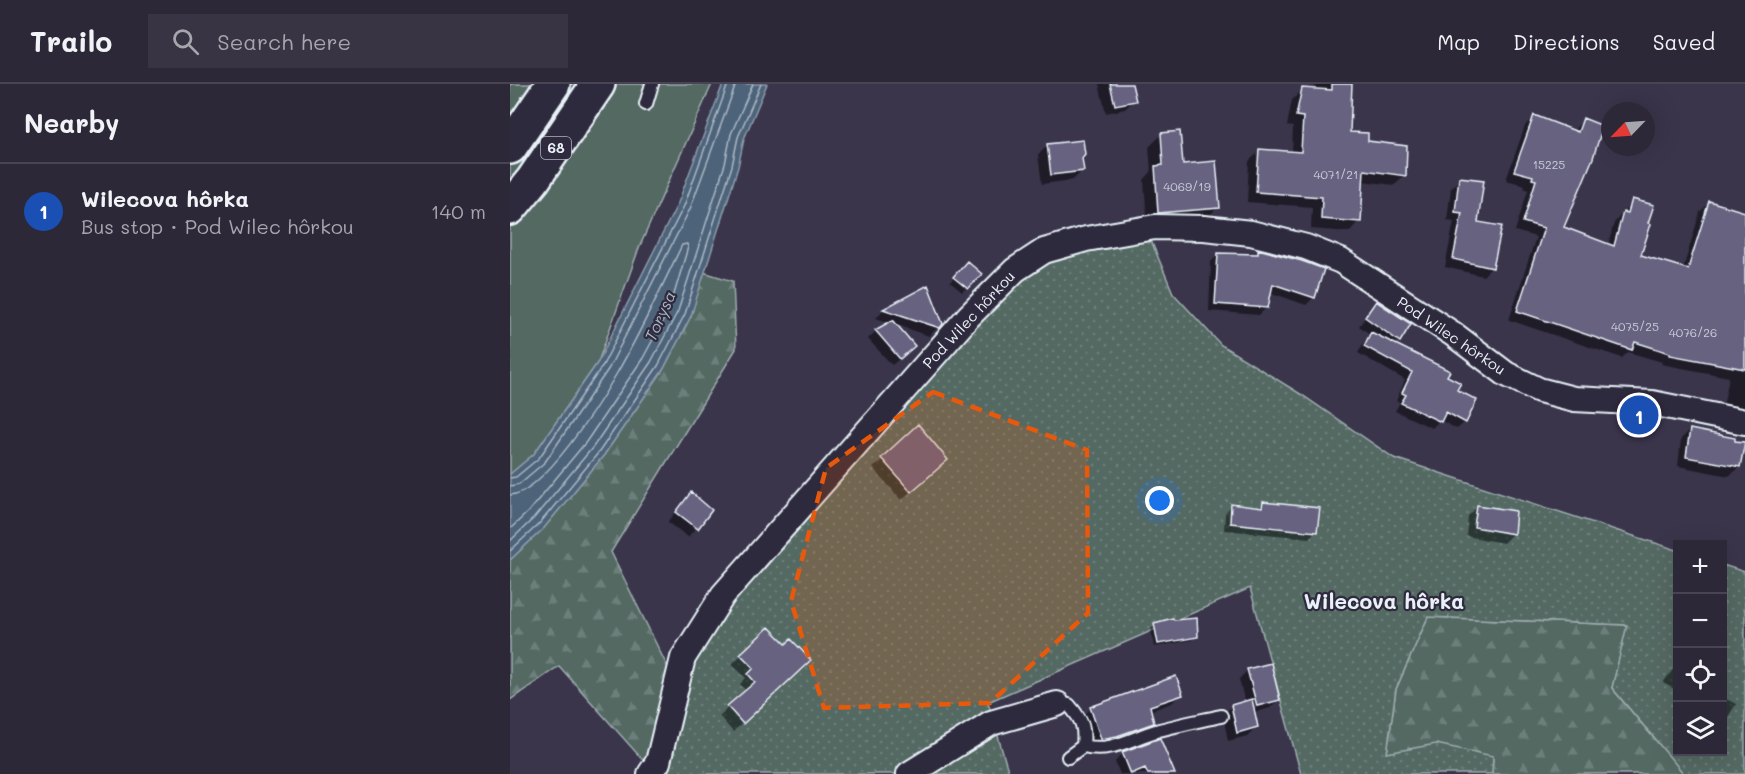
<!DOCTYPE html>
<meta charset="utf-8">
<style>
:root{--surface:#2c2838;--page:#383443;--text:#f1f3f6;--muted:#a6a6ae;--line:#484453;--accent:#ffd166}
body{margin:0;font-family:Mali,sans-serif;background:var(--page);color:var(--text)}
.controls{position:absolute;right:18px;bottom:18px;display:grid;overflow:hidden;border-radius:0px;box-shadow:0 6px 24px #0002}
.controls button{width:54px;height:54px;display:grid;place-items:center;padding:0;border:0;border-bottom:2px solid var(--line);background:var(--surface);color:var(--text);font:30px sans-serif}
.compass{position:absolute;left:1091px;top:18px;width:54px;height:54px;border-radius:50%;background:var(--surface);box-shadow:0 6px 24px #0002;rotate:245deg}
.you{position:absolute;left:650px;top:417px;width:21px;height:21px;margin:-15px;border:4px solid #fff;border-radius:50%;background:#1a73e8;box-shadow:0 0 0 9px #1a73e833}
.badge{display:grid;place-items:center;width:39px;height:39px;border-radius:50%;background:var(--accent);color:#fff;font-size:20px;font-weight:700}
.pin{position:absolute;translate:-50% -50%;border:3px solid #fff;box-shadow:0 2px 6px #0006}
.list{margin:0;padding:0;list-style:none}
h2{display:flex;justify-content:space-between;align-items:center;height:78px;margin:0;padding:0 24px;font-size:26px}
h2 small{font-size:20px;font-weight:400;color:var(--muted)}
.list li{display:grid;grid-template-columns:39px 1fr auto;gap:18px;align-items:center;box-sizing:border-box;height:96px;padding:0 24px;border-top:2px solid var(--line)}
.list b{display:block;font-size:22px;white-space:nowrap}
.list p{margin:0;font-size:20px;white-space:nowrap;color:var(--muted)}
.list em{font-size:20px;font-style:normal;color:var(--muted)}
.icon{flex:none;width:33px;height:33px;fill:none;stroke:currentColor;stroke-width:2;stroke-linecap:round;stroke-linejoin:round}
.map{position:relative;flex:none;width:1235px;height:690px;overflow:hidden}
header{display:flex;align-items:center;gap:36px;box-sizing:border-box;height:84px;padding:0 30px;background:var(--surface);border-bottom:2px solid var(--line)}
header strong{font-size:28px}
nav{display:flex;gap:33px;margin-inline-start:auto;font-size:21px}
.search{width:420px;height:54px;background:var(--page);display:flex;align-items:center;gap:15px;box-sizing:border-box;padding:0 21px;border-radius:0px;color:var(--muted);font-size:22px}
main{display:flex}
aside{flex:1;background:var(--surface)}
.map>svg:first-child{display:block}
</style>
<header>
<strong>Trailo</strong>
<div class="search"><svg class="icon" aria-label="search" viewBox="0 0 24 24"><circle cx="10" cy="10" r="6"/><path d="M15 15l6 6"/></svg>Search here</div>
<nav><a>Map</a><a>Directions</a><a>Saved</a></nav>
</header>
<main>
<aside>
<h2>Nearby<small></small></h2>
<ul class="list">
<li><span class="badge" style="background:#1a4fb4">1</span><div><b>Wilecova hôrka</b><p>Bus stop · Pod Wilec hôrkou</p></div><em>140 m</em></li>
</ul>
</aside>
<div class="map">
<svg width="1235" height="690" viewBox="0 0 1235 690">
<defs>
<pattern id="forest-firs" width="22" height="20" patternUnits="userSpaceOnUse" patternTransform="scale(1.5)"><rect width="22" height="20" fill="#546963"/><path d="M5 1l3.5 6h-7zM16 11l3.5 6h-7z" fill="#6d7f7a"/></pattern>
<pattern id="garden-dots" width="8" height="8" patternUnits="userSpaceOnUse" patternTransform="scale(1.5)"><rect width="8" height="8" fill="#546963"/><path d="M2 2h.1M6 6h.1" fill="none" stroke="#6d7f7a" stroke-width="1.8" stroke-linecap="round"/></pattern>
</defs>
<rect width="100%" height="100%" fill="#3a354b"/>
<filter id="ink" filterUnits="userSpaceOnUse"><feTurbulence type="fractalNoise" baseFrequency=".0167" numOctaves="2"/><feDisplacementMap in="SourceGraphic" scale="12" xChannelSelector="R" yChannelSelector="G"/><feConvolveMatrix kernelMatrix="1 2 1 2 8 2 1 2 1" color-interpolation-filters="sRGB"/></filter>
<g filter="url(#ink)">
<!-- grass -->
<path fill="#546963" stroke="#9eadae" stroke-width="1.5" d="M0 0H202L129 164 88 278 24 370 0 390Z"/>
<!-- forest -->
<path fill="url(#forest-firs)" stroke="#9eadae" stroke-width="1.5" d="M193 188 223 197 226 265 101 468 160 588 140 684 49 582 0 616V476L34 444 94 371 153 286 181 232Z
M918 533 1118 541 1102 604 1174 690H982L983 672 877 670 886 605Z"/>
<!-- garden -->
<path fill="url(#garden-dots)" stroke="#9eadae" stroke-width="1.5" d="M637 147 663 209 711 261 792 311 884 374 1167 466 1168 668H1212L1213 481 1235 488V690H1174L1102 604 1117 541 918 533 886 605 877 669 926 660 983 672 982 690H791L740 504 478 618 499 690H139L160 588 466 237 534 175Z"/>
<!-- water -->
<path fill="#4e6379" stroke="#8c9cac" stroke-width="1.5" d="M213 0H257L234 55 228 83 181 232 153 286 94 371 34 444 0 476V390L24 370 88 278 168 119Z"/>
<!-- shadow -->
<path fill="#0007" fill-rule="evenodd" d="M589 0H620L624 16 615 25 596 29Z
M806 0H841L838 49 856 58 894 91 884 101 852 97 849 137 839 148 801 145 802 123 737 118 739 77 750 67 782 69 783 43 777 42 782 16 792 6 805 7Z
M1024 33 1063 47 1073 36 1052 144 1098 161 1104 139 1123 117 1129 172 1173 185 1190 128 1199 119 1235 129V324L1232 327 1213 323 1219 293 1151 280 1152 278 1118 268 1112 274 999 236 1026 153 1005 147 1018 106 1014 104 1015 101 996 96 1015 42Z
M652 50 671 81 708 123 696 135 637 140 634 96 641 88 639 63Z
M537 62 572 87 563 96 532 100 528 71Z
M950 95 982 183 973 192 935 183 944 137 937 136 941 104Z
M748 167 812 186 803 214 796 221 759 208 757 223 749 231 699 227 701 178 708 170 744 171Z
M453 183 470 190 452 208 440 198Z
M417 203 431 240 419 252 385 240 395 270 382 281 358 255 366 247 381 239 366 234 373 226Z
M866 219 899 240 884 261 935 293 945 307 955 338 947 345 930 336 922 344 885 327 890 318 886 317 895 296 848 269 854 258 861 251 849 242Z
M408 343 427 385 391 416 363 384Z
M1180 346 1223 359 1229 383 1219 392 1168 382 1171 355Z
M181 410 200 426 178 453 158 438Z
M754 419 806 447 799 454 714 446 715 429 722 422 748 425Z
M967 423 1002 450 993 459 956 452 958 432Z
M645 540 686 552 682 556 644 563 641 545Z
M231 571 290 585 223 648 209 632 236 607 230 600 236 594 222 580Z
M1167 580H1168V607L1153 599Z
M738 586 769 615 760 624 743 629 746 643 737 652 718 657 713 631 722 622 735 619 729 595ZM760 617V620L740 625 739 622Z
M671 610 662 619 640 627 642 639 633 648 582 663 572 634 581 624Z
M1212 613 1226 620 1213 641 1212 640Z
M613 669 662 690H610L605 678Z"/>
<g fill="none" stroke-linecap="round" stroke-linejoin="round">
<!-- shore -->
<path stroke="#aab8c5" stroke-width="1.5" d="M0 394 6 393 29 374 93 281 174 122 218 0
M0 402 9 400 35 378 99 284 180 125 226 0
M0 411C33 410 91 317 107 289 131 248 151 204 172 161L177 160 178 163 160 224 133 274 76 358 18 428 0 445
M0 457 24 434 83 363 141 278 168 227 215 80 221 50 243 0
M0 467 30 439 89 368 148 282 175 230 222 82 228 53 251 0"/>
</g>
<!-- building -->
<path fill="#686281" stroke="#e8f1f8" stroke-width="1.5" d="M600 0H622L626 17 605 21Z
M822 0H842L840 48 858 49V57L897 62 896 92 854 86 851 138 811 135 812 113 746 108 749 65 791 68 793 33 786 32 792 4 822 6Z
M1024 31 1068 48 1073 34 1093 42 1083 74 1054 143 1104 162 1113 128 1118 129 1122 115 1144 121 1138 139 1141 140 1131 171 1178 185 1199 117 1235 128V285L1160 271V269L1125 258 1122 266 1007 227 1034 144 1013 138 1026 96 1022 95 1023 92 1004 87Z
M670 47 673 80 706 77 710 124 648 129 645 82 653 81 651 49Z
M573 56 575 70 572 74 574 87 541 91 537 60Z
M949 93 974 96 968 138 992 142 983 184 943 175 952 129 945 128Z
M748 165 792 177 814 185 805 214 763 200 758 224 705 220 708 169 748 170Z
M457 177 472 190 458 205 443 193Z
M418 201 433 240 430 244 373 225Z
M866 217 901 240 890 258 855 233Z
M383 236 405 262 390 275 365 246Z
M861 248 940 287 937 292 951 299 947 306 967 316 956 339 936 328 931 338 891 319 896 311 892 309 902 288 854 262Z
M408 340 438 376 401 408 371 374Z
M1180 345 1225 354V357L1235 358 1230 383 1176 373Z
M181 408 202 426 188 445 166 428Z
M753 418 810 424 807 448 720 439 721 420 752 424Z
M967 421 1006 427 1004 450 964 443Z
M663 534 664 536 687 534 688 553 648 560 644 539Z
M259 543 276 560 281 555 301 576 233 640 217 622 245 598 238 590 244 584 230 570Z
M761 579 770 616 747 622 737 585Z
M666 592 673 611 640 622 644 639 607 652 591 655 580 623Z
M742 615 748 643 727 649 721 621Z
M650 654 665 690H638L635 684 621 690 612 668Z"/>
<g fill="none" stroke-linecap="round" stroke-linejoin="round">
<defs>
<path id="lane" d="M136 20 142 0
M547 620 559 621C572 636 575 642 573 662L558 673
M573 662C600 669 620 655 646 647 667 641 689 637 711 632"/>
<path id="street" d="M140 690 148 678 173 574 213 511 459 232 505 186 534 167 576 155 645 143 694 144 741 149 796 163 831 177 943 250 996 290 1029 306 1064 315 1142 319 1235 338
M399 690 481 639 547 620"/>
<path id="primary" d="M0 63 43 0
M0 124 23 96 88 0"/>
</defs>
<!-- lane casing -->
<use href="#lane" stroke="#e8f1f8" stroke-width="16"/>
<!-- street casing -->
<use href="#street" stroke="#e8f1f8" stroke-width="28"/>
<!-- primary casing -->
<use href="#primary" stroke="#e8f1f8" stroke-width="38"/>
<!-- lane -->
<use href="#lane" stroke="#2f2a3d" stroke-width="12"/>
<!-- street -->
<use href="#street" stroke="#2f2a3d" stroke-width="24"/>
<!-- primary -->
<use href="#primary" stroke="#2f2a3d" stroke-width="33"/>
</g>
</g>
<!-- marked area -->
<path fill="#e8590c" fill-opacity="0.2" stroke="#e8590c" stroke-width="4.5" stroke-dasharray="12 8" stroke-linejoin="round" d="M423 308 577 366 578 529 480 619 314 624 281 517 316 384Z"/>
<g text-anchor="middle" stroke-width="4.5" stroke-linejoin="round" paint-order="stroke">
<!-- number labels -->
<g font-size="12" fill="#c8cdda">
<text x="1039" y="85">15225</text>
<text x="826" y="95">4071/21</text>
<text x="677" y="107">4069/19</text>
<text x="1125" y="247">4075/25</text>
<text x="1183" y="253">4076/26</text>
</g>
<!-- shield labels -->
<rect fill="#2f2a3d" stroke="#b0b5c0" stroke-width="1.5" x="31" y="53" width="30" height="22" rx="4.5"/>
<g font-size="14" font-weight="bold" fill="#e8f1f8">
<text x="46" y="69">68</text>
</g>
<!-- street labels -->
<g font-size="15" fill="#e8f1f8" stroke="#2f2a3d">
<text transform="translate(459 236) rotate(-47)" y="5">Pod Wilec hôrkou</text>
<text transform="translate(941 252) rotate(34)" y="5">Pod Wilec hôrkou</text>
</g>
<!-- water labels -->
<g font-size="16" font-style="italic" fill="#aab8c5" stroke="#2f2a3d">
<text transform="translate(150 232) rotate(-66)" y="6">Torysa</text>
</g>
<!-- district labels -->
<g font-size="21" font-weight="bold" fill="#e8f1f8" stroke="#2f2a3d">
<text x="874" y="525">Wilecova hôrka</text>
</g>
</g>
</svg>
<div class="controls">
<button>+</button>
<button>−</button>
<button><svg class="icon" aria-label="locate" viewBox="0 0 24 24"><circle cx="12" cy="12" r="6"/><path d="M12 2v4M12 18v4M2 12h4M18 12h4"/></svg></button>
<button><svg class="icon" aria-label="layers" viewBox="0 0 24 24"><path d="M12 4l9 5-9 5-9-5zM3 14l9 5 9-5"/></svg></button>
</div>
<svg class="compass" viewBox="-18 -18 36 36"><path d="M0-13l5 13h-10z" fill="#e53935"/><path d="M0 13l5-13h-10z" fill="#a6a6ae"/></svg>
<div class="you"></div>
<div class="pin badge" style="left:1129px;top:331px;background:#1a4fb4">1</div>
</div>
</main>
